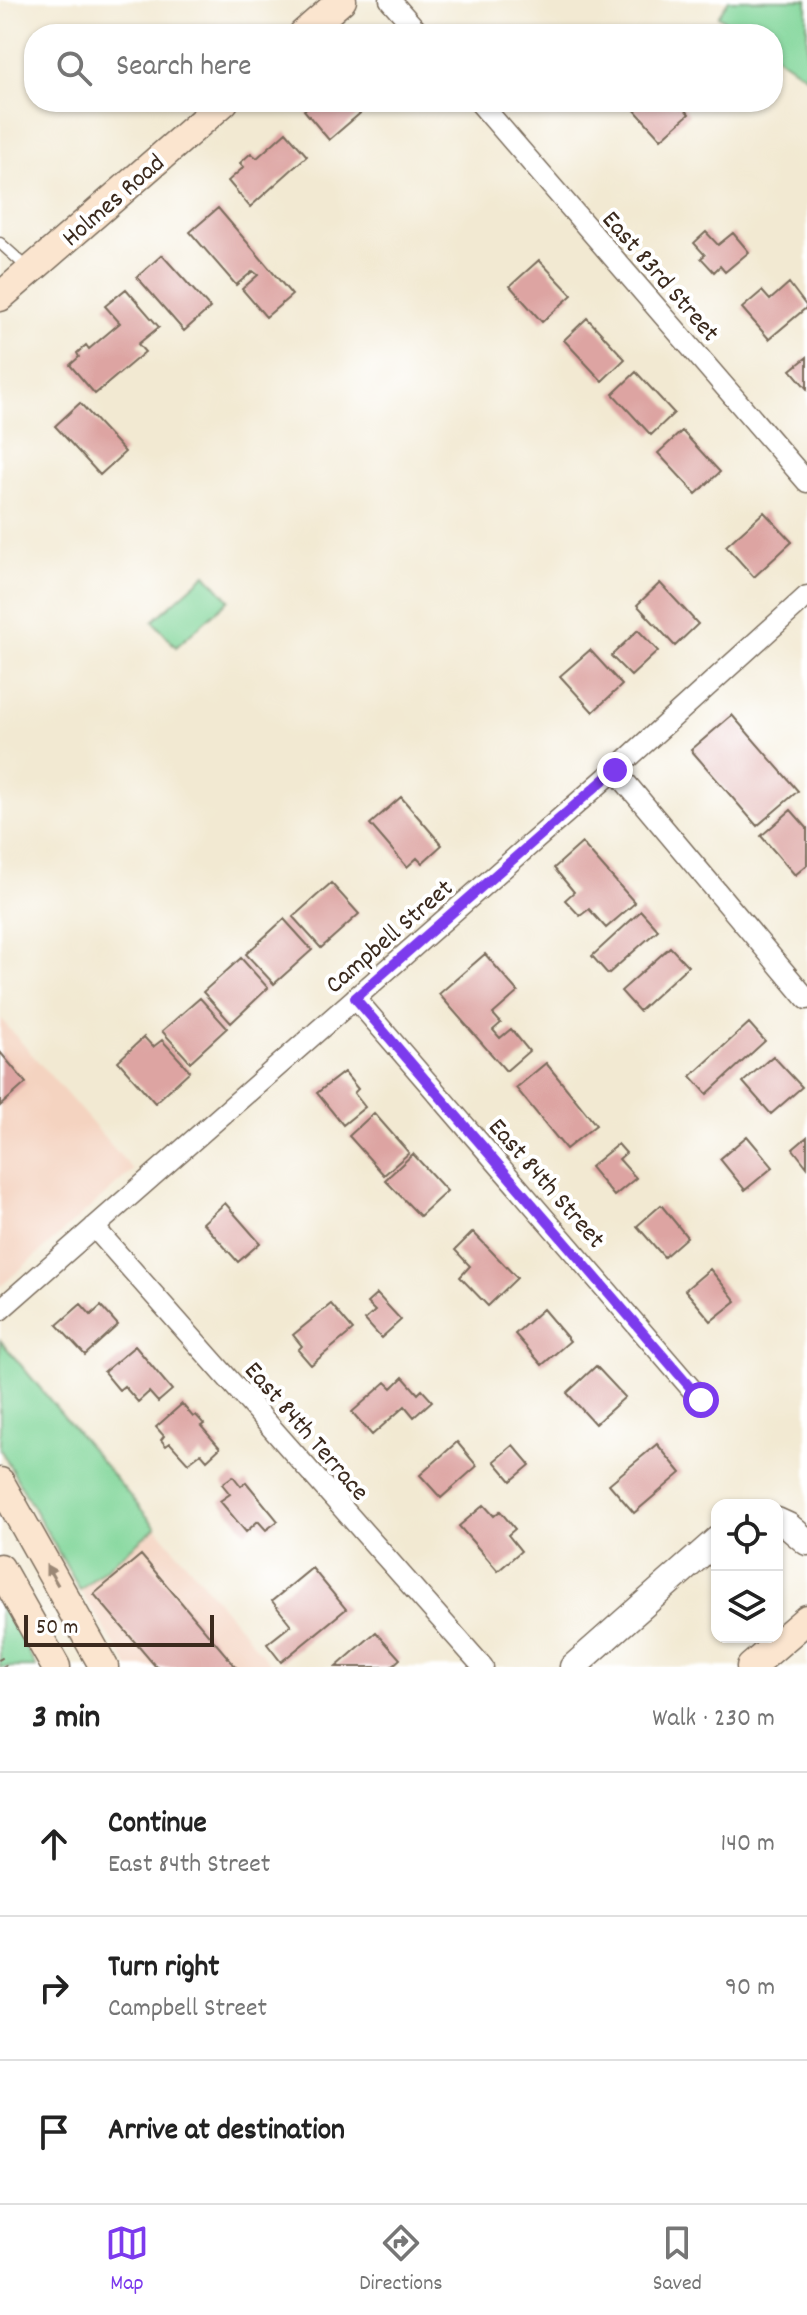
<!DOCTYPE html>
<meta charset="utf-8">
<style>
:root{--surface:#fff;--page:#f6f6f6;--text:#222;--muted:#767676;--line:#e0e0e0;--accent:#7c3aed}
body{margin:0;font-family:Dekko,sans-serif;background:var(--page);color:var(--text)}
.controls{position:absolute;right:24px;bottom:24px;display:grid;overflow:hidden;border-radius:16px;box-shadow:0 2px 6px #0004}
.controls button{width:72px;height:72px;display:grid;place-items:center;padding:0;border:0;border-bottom:2px solid var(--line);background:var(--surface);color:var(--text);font:40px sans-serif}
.scale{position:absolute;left:24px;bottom:20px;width:190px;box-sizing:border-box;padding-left:8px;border:4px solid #3b2a1e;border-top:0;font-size:22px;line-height:28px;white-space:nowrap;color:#3b2a1e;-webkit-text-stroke:6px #fff;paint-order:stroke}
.stop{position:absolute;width:24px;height:24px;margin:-18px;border:6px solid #7c3aed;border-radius:50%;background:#fff}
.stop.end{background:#7c3aed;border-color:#fff;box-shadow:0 2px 8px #0008}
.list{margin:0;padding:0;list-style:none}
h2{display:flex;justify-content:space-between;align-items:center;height:104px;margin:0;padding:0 32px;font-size:34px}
h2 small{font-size:26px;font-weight:400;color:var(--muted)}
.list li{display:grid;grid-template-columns:52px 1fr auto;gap:24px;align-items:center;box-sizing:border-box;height:144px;padding:0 32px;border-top:2px solid var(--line)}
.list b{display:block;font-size:30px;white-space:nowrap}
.list p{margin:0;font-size:26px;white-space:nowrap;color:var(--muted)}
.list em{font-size:26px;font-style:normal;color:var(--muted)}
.icon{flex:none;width:44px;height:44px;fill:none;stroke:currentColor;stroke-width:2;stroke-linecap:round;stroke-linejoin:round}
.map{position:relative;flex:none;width:807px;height:1667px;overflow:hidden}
.search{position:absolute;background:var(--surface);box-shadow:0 2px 6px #0004;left:24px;right:24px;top:24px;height:88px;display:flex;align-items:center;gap:20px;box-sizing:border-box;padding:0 28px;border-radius:32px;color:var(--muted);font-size:30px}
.sheet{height:536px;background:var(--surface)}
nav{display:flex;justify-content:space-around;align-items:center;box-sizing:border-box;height:112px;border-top:2px solid var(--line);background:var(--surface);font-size:22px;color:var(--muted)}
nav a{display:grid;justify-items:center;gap:4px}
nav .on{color:var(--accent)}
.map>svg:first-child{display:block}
</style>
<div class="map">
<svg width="807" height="1667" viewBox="0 0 807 1667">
<rect width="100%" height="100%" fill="#fff"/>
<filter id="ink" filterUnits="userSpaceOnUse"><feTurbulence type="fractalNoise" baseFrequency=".0125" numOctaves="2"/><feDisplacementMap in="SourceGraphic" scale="16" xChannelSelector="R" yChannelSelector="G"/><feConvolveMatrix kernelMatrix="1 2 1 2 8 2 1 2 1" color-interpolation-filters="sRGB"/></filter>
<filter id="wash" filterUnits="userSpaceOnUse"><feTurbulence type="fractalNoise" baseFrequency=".006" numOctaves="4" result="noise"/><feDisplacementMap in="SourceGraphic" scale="32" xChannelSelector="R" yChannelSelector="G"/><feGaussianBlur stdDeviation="1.8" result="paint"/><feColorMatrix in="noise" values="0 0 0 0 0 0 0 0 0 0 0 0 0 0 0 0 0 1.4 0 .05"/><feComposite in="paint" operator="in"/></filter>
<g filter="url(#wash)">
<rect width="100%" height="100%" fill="#f2e9d2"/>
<!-- built -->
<path fill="#f4d3c0" d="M0 1018 133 1170 0 1287Z
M156 1527 273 1667H129L80 1590Z"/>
<!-- green -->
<path fill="#81d69a" stroke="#5e805c" stroke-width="2" d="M729 0H807V77L773 54V34H744L718 16Z
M206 574 229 600 176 647 153 621Z
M0 1340 156 1527 80 1590 0 1449Z
M0 1599 36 1667H0Z"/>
<g id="blocks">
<!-- building -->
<path fill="#dda4a2" d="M313 102H369L371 104 329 140 304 110Z
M637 102H671L674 106 679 102 689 114 661 139 632 107Z
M286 132 307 156 250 207 228 181 244 167 240 163 251 153 257 158Z
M218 208 292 295 266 317 242 289 258 275 253 271 236 285 190 232Z
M706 232 718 245 733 233 749 252 725 272 720 266 714 272 701 258 705 255 694 243Z
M162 255 210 308 184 331 137 277Z
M539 260 572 295 542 322 510 286Z
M789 283 807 307 769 339 742 308 762 291 770 300Z
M126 289 159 327 138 344 145 352 95 394 70 365 79 357 77 353 86 345 89 349 120 323 105 306Z
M587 318 625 359 602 381 564 340Z
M807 357V389L791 370Z
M636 372 674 413 651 435 613 394Z
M80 403 125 452 100 475 55 426Z
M682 431 720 472 696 494 658 453Z
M764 512 792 542 754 577 726 546Z
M660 583 698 624 675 646 637 605Z
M638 630 658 651 631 676 611 656Z
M590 650 622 685 593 712 560 676Z
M732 715 798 791 757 826 691 750Z
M401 797 442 845 422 863 417 858 407 867 370 824Z
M791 810 807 828V865L795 875 761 836Z
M582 843 635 903 606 928 589 909 580 916 565 900 574 892 554 868Z
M331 883 359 914 321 948 293 917Z
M641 911 658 930 608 974 592 956Z
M284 919 312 950 274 984 246 954Z
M670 947 688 966 639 1011 621 991Z
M485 954 518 992 493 1014 501 1023 493 1030 500 1038 511 1029 529 1051 506 1071 439 994Z
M241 958 268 988 231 1023 203 992Z
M200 998 227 1028 190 1062 162 1031Z
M749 1023 765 1041 707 1094 691 1076Z
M144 1037 153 1047 162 1040 190 1071 155 1103 118 1061Z
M0 1052 26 1083 0 1106Z
M773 1056 802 1087 771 1114 743 1082Z
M546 1063 596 1125 566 1149 516 1088Z
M344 1072 358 1089 354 1093 365 1107 343 1125 317 1093Z
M374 1113 409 1153 384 1175 349 1136Z
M747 1136 773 1167 745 1190 720 1159Z
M807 1137V1167L793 1149Z
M618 1144 626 1153 619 1159 636 1178 614 1196 590 1167Z
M413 1154 447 1191 420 1216 385 1180Z
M225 1203 260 1243 238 1262 203 1223Z
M661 1205 687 1237 664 1257 637 1226Z
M473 1232 517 1278 488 1306 460 1277 470 1266 455 1250Z
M710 1269 736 1301 711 1321 685 1290Z
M377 1294 401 1320 381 1338 365 1320 375 1311 367 1303Z
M81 1304 91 1315 101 1306 118 1325 85 1355 57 1325Z
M331 1304 353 1330 311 1365 298 1350 302 1346 293 1335Z
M543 1309 570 1341 542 1365 515 1334Z
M135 1346 172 1390 158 1402 149 1392 138 1402 124 1386 119 1390 104 1372Z
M596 1366 625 1397 595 1424 567 1393Z
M403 1377 418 1394 422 1390 432 1401 414 1417 405 1406 372 1435 352 1412 386 1382 392 1388Z
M182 1404 193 1417 196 1415 204 1424 201 1426 220 1448 207 1460 201 1453 188 1463 170 1443 166 1446 161 1440 164 1436 156 1427Z
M457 1442 477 1466 441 1498 420 1475Z
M657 1444 681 1473 634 1513 609 1484Z
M513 1445 530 1465 511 1481 494 1461Z
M233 1476 241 1486 246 1482 278 1521 266 1530 258 1521 246 1532 220 1501 230 1494 222 1484Z
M484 1505 494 1516 500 1511 515 1529 508 1535 521 1551 498 1571 459 1526Z
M141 1555 236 1667H156L94 1594Z
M312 1568 346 1609 281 1662 267 1644 291 1625 272 1601Z
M376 1632 400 1659 391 1667H336Z"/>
</g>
</g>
<g filter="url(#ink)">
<use href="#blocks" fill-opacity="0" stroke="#7b6d5d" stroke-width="2"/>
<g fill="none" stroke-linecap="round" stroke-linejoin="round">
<defs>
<path id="service" d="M0 243 29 269"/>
<path id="minor" d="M390 0 420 34
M479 102 807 482
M615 770 807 999
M355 998 701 1400
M94 1227 483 1667
M0 1310 615 770 807 596"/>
<path id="tertiary" d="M777 1521 788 1526 807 1542
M573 1667 717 1540"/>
<path id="secondary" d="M303 34 342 0
M0 297 224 102
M0 1482 104 1667
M0 1568 56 1667
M751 1667 807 1619"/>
</defs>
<!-- service casing -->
<use href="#service" stroke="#7b6d5d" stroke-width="13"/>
<!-- minor casing -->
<use href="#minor" stroke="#7b6d5d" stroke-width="23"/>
<!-- tertiary casing -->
<use href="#tertiary" stroke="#7b6d5d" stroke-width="29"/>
<!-- secondary casing -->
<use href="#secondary" stroke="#7b6d5d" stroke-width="31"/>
<!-- path -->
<path stroke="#7b6d5d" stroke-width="5" stroke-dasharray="2 6" stroke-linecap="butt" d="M0 1658 5 1667"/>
<!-- service -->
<use href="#service" stroke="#fff" stroke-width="10"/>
<!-- minor -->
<use href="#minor" stroke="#fff" stroke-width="20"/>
<!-- tertiary -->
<use href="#tertiary" stroke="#fff" stroke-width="26"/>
<!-- secondary -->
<use href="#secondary" stroke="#fbe5cf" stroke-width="28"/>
</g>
<!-- one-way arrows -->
<defs><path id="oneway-solid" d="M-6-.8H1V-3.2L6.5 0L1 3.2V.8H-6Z" transform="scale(2)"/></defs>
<use fill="#9b8876" href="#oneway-solid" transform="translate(52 1575) rotate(-120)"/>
</g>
<g fill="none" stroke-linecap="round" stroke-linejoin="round" filter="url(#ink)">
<!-- route -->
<path stroke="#7c3aed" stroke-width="10" d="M615 770 355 998 701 1400"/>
</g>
<g text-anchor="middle" stroke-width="8" stroke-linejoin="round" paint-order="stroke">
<!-- street labels -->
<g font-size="26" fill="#3b2a1e" stroke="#fff">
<text transform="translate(112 199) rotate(-41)" y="9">Holmes Road</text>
<text transform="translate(662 275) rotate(49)" y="9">East 83rd Street</text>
<text transform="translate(388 935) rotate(-41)" y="9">Campbell Street</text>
<text transform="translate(548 1182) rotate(49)" y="9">East 84th Street</text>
<text transform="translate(308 1430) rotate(49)" y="9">East 84th Terrace</text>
</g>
</g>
</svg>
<div class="controls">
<button><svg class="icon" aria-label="locate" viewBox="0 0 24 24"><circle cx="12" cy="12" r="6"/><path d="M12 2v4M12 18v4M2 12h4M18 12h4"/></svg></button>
<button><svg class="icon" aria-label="layers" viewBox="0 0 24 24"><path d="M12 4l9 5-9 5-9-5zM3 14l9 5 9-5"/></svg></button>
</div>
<div class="scale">50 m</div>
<div class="stop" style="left:701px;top:1400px"></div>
<div class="stop end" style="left:615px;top:770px"></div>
<div class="search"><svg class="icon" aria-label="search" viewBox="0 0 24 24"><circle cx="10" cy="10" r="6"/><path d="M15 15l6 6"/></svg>Search here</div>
</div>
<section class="sheet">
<h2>3 min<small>Walk · 230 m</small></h2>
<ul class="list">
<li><svg class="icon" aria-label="ahead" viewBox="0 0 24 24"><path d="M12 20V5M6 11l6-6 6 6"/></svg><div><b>Continue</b><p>East 84th Street</p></div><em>140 m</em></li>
<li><svg class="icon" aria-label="right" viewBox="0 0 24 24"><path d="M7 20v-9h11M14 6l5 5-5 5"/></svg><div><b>Turn right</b><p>Campbell Street</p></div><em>90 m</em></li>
<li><svg class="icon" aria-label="arrive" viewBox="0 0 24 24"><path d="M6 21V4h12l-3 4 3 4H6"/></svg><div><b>Arrive at destination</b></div></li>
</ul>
</section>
<nav>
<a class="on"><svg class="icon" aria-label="map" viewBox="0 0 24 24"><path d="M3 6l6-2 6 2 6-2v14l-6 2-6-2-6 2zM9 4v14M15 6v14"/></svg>Map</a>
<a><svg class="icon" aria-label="directions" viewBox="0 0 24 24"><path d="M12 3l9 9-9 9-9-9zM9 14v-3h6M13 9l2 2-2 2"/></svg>Directions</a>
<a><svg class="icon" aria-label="saved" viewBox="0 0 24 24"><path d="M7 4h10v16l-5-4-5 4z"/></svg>Saved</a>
</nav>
